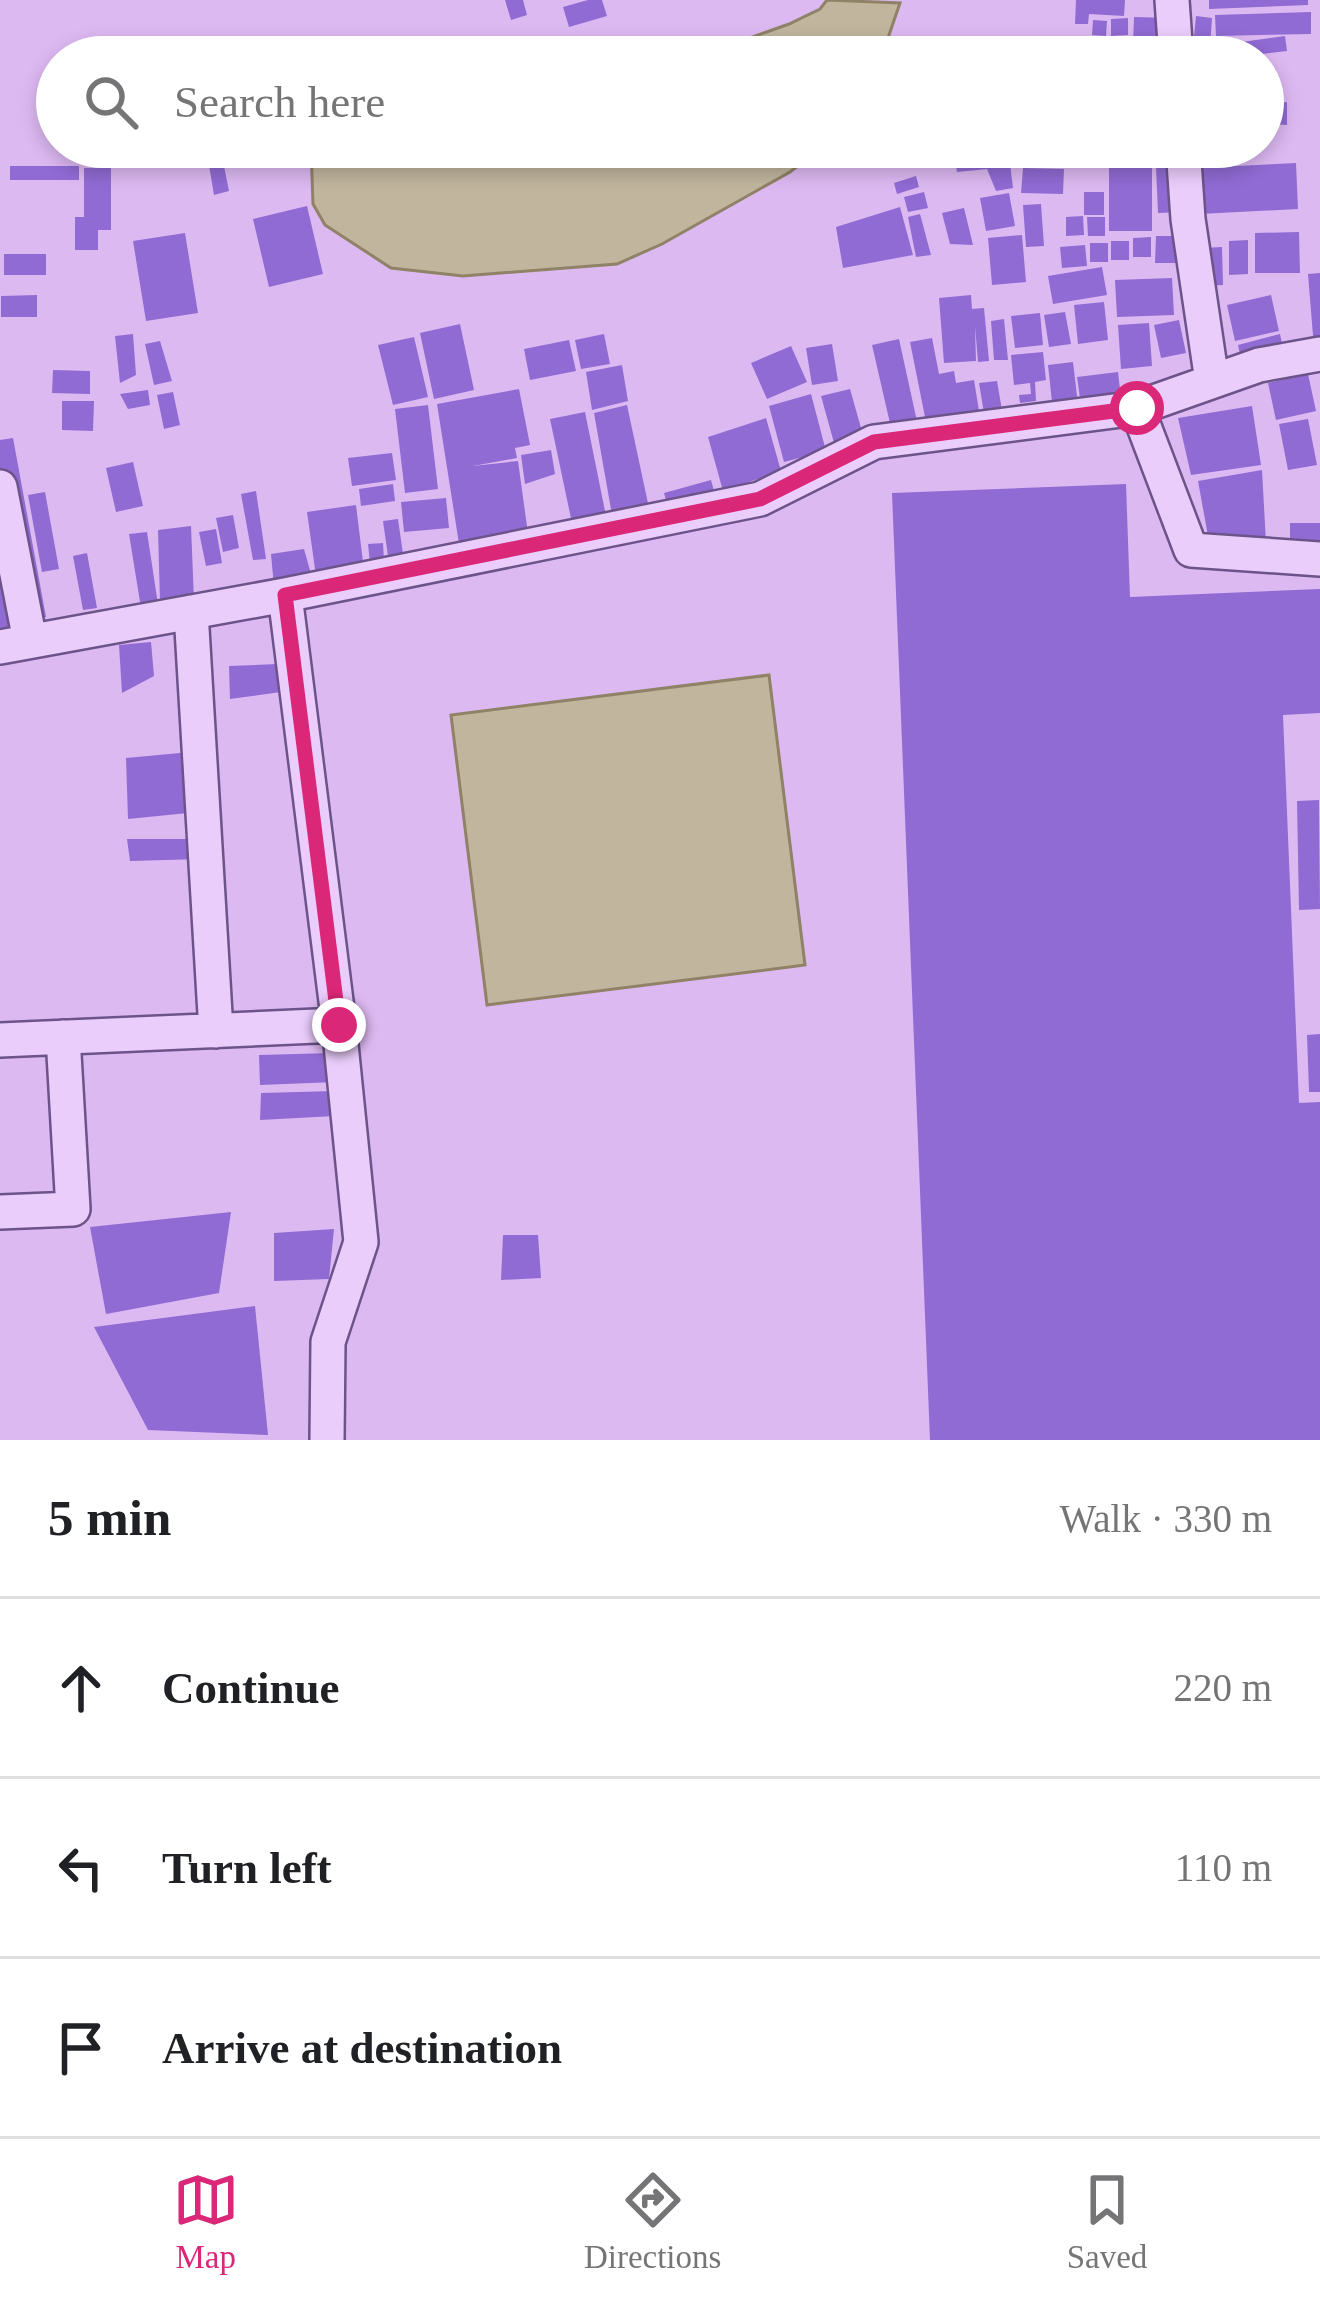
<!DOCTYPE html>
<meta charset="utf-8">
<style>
:root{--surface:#fff;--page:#f6f6f6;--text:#202124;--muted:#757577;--line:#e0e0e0;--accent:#db2777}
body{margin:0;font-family:"Times New Roman",serif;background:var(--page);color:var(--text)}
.stop{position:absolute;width:36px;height:36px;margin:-27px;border:9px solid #db2777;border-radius:50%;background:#fff}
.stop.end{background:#db2777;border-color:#fff;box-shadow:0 3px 12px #0008}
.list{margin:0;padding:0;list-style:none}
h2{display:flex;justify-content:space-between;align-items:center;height:156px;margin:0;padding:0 48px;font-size:51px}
h2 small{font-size:39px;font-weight:400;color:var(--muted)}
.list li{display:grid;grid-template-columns:78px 1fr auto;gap:36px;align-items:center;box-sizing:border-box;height:180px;padding:0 48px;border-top:3px solid var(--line)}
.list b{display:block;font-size:45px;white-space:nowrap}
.list em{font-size:39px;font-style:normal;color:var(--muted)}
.icon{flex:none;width:66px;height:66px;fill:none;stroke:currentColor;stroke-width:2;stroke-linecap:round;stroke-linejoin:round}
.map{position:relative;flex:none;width:1320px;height:1440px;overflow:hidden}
.search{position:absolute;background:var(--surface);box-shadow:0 6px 18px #0003;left:36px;right:36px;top:36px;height:132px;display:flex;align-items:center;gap:30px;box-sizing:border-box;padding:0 42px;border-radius:66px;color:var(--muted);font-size:45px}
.sheet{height:696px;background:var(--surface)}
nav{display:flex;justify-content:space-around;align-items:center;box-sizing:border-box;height:168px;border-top:3px solid var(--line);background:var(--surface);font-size:33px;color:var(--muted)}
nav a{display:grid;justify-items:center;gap:6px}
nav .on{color:var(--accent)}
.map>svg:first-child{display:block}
</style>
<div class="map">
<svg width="1320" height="1440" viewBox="0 0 1320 1440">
<rect width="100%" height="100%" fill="#ddb9f2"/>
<!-- water -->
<path fill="#c1b59e" stroke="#8f8266" stroke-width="3" d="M827 0 900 3 888 38 870 57H697L789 24 820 9Z
M311 147H379L384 153 401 147H814L815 153 790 172 662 244 617 264 463 276 391 268 325 225 313 204Z
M769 675 805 965 487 1005 451 715Z"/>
<!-- building -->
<path fill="#906bd4" d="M505 0H523L527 15 511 20Z
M588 0H602L607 16 569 27 563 7Z
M1076 0H1125L1124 16 1089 14 1088 24H1075Z
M1209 0H1308V5L1209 9Z
M1311 12V34L1216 36 1215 15Z
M1196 16 1212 18 1210 48 1193 47Z
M1134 17 1171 18 1170 46 1133 45Z
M1128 18V35L1111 36V19Z
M1093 20 1107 21 1106 36 1092 35Z
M1285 36 1287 51 1246 56 1242 42Z
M1263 69H1276L1275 94H1263Z
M1287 102V125L1271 124 1270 104Z
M136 147H192V152L137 155Z
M953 147H1008L1013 188 996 191 987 169 957 172Z
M1016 147H1062L1061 163 1015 162Z
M1070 147H1091L1090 159 1069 157Z
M1217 147H1255V153H1217Z
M223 161 229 191 214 195 209 165Z
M1296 163 1298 209 1200 214 1198 168Z
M1109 164H1152V231H1109Z
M10 166H79V180H10Z
M1180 166 1182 212 1158 213 1156 167Z
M84 168H111V230H98V250H75V217H84Z
M1023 168 1064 169 1063 194 1021 193Z
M916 176 919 187 897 194 894 183Z
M924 192 928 208 908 212 904 197Z
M1084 192H1104V215H1084Z
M1009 193 1015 226 986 231 980 198Z
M1041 204 1044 246 1026 247 1023 205Z
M307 206 323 274 269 287 253 219Z
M900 207 913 255 843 268 836 227Z
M964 208 973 245 950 244 942 213Z
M920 214 931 255 916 257 908 217Z
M1083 216 1084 235 1066 236V217Z
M1087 217H1105V236H1088Z
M1299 232 1300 273H1255V233Z
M185 233 198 313 146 321 133 241Z
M1022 235 1026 282 992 285 988 238Z
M1156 236H1186L1190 263H1155Z
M1151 237V257H1133V238Z
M1248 240V274L1229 275V241Z
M1111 241H1129V260H1111Z
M1090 243H1108V262H1090Z
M1085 245 1087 266 1062 268 1060 247Z
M1222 247 1223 285 1203 286 1202 248Z
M4 254H46V275H4Z
M1102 267 1107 295 1053 304 1048 276Z
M1320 273V348H1314L1308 274Z
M1172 278 1174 315 1117 317 1115 280Z
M37 295V317H1V296Z
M971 295 972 309 984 308 989 361 978 362 975 326 976 361 944 363 939 298Z
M1271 295 1279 331 1235 341 1227 305Z
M1104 302 1108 340 1078 344 1074 305Z
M1065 312 1071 344 1049 347 1044 315Z
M1040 313 1043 345 1015 348 1011 316Z
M1004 319 1008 360H994L991 321Z
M1179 320 1186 353 1161 358 1154 325Z
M1149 323 1152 366 1121 369 1118 325Z
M460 324 474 390 434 399 420 333Z
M133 334 136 375 120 383 115 336Z
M604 334 610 364 581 369 575 340Z
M1280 334 1285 357 1243 367 1238 345Z
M414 337 428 397 393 405 378 345Z
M932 338 939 374 954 371 956 383 974 380 981 423 927 427 910 342Z
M899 339 918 426 892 432 872 345Z
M569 340 576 371 530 380 524 349Z
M160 341 172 381 154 385 145 344Z
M832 344 838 381 812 385 806 348Z
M791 346 807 382 767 399 751 363Z
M1043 352 1046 380 1035 382 1036 401 1020 403 1019 395 1031 394 1030 383 1014 385 1011 355Z
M1073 362 1079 413 1021 420 1019 405 1052 402 1048 365Z
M622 365 628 401 592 410 586 372Z
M53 370 90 371V394L52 393Z
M1118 372 1122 407 1082 412 1077 377Z
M1308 374 1316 411 1276 420 1268 383Z
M997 381 1003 416 985 419 979 383Z
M519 389 530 445 515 448 517 458 473 466 518 461 529 541 460 550 437 404Z
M850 389 865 442 836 450 821 396Z
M148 390 150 405 128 409 120 394Z
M173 392 180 425 164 429 157 395Z
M811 394 826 451 784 462 769 406Z
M62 401H94L93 431 62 430Z
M428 405 438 489 405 493 395 409Z
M627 405 649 508 612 515 594 413Z
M1252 406 1261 465 1191 475 1178 418Z
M585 412 606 516 572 523 550 419Z
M766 418 781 471 723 491 708 437Z
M1308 419 1317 465 1288 470 1279 424Z
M13 438 46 617 28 620 0 468V440Z
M551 450 555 474 525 484 521 455Z
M392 453 396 480 352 486 348 458Z
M133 462 143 506 116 512 106 468Z
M1262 470 1266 543 1210 547 1198 481Z
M711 480 716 498 669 511 664 493Z
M393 484 395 501 361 506 359 489Z
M1126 484 1130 597 1320 589V713L1283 715 1299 1103 1320 1102V1440H930L892 493Z
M256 491 266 559 253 560 241 494Z
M45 492 59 569 42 572 28 495Z
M446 498 449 528 404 532 401 502Z
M356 505 364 570 316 576 307 512Z
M233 515 239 548 223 552 216 518Z
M398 519 404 561 389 563 383 521Z
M1290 523H1320V554H1290Z
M191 526 194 601 160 602 158 530Z
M216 529 222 563 206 566 199 532Z
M147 532 159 611 141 608 129 534Z
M383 543 384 561 370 563 368 544Z
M304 549 313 581 274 587 271 554Z
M87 553 97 608 83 610 73 556Z
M14 574 23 624 0 629V577Z
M151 642 154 676 122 693 119 645Z
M278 664 288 691 230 699 229 666Z
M191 752 198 812 128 819 126 758Z
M1319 800 1320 909 1299 910 1297 801Z
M127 839H197L201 859 130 861Z
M1320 1034V1092H1309L1307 1035Z
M332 1053 335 1082 260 1085 259 1055Z
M335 1091V1116L260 1120 261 1093Z
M231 1212 219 1293 106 1314 90 1227Z
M334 1229 329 1279 274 1281V1233Z
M503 1235H538L541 1278 501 1280Z
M255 1306 268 1435 148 1430 94 1327Z"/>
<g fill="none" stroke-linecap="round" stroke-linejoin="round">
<defs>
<path id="minor" d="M1172 0 1176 57
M1183 147 1188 219 1212 381
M1137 408 1259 365 1320 354
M0 487 30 641
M285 595 339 1025 361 1242 328 1342 327 1440
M191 612 216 1031
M0 647 285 595 760 499 874 442 1137 408 1191 550 1320 559
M0 1040 339 1025
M0 1212 73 1209 63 1037"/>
</defs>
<!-- minor casing -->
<use href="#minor" stroke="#6c5389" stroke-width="38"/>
<!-- minor -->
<use href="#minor" stroke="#ebcdfc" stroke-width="33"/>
</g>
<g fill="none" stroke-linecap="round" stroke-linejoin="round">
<!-- route -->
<path stroke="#db2777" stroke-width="15" d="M339 1025 285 595 760 499 874 442 1137 408"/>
</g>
</svg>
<div class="stop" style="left:1137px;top:408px"></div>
<div class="stop end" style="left:339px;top:1025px"></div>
<div class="search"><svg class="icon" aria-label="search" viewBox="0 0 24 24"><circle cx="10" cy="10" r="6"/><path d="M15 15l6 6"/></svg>Search here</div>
</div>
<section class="sheet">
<h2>5 min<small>Walk · 330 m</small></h2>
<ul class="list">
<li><svg class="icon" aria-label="ahead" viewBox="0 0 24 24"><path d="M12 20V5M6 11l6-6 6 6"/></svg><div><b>Continue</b></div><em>220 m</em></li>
<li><svg class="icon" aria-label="left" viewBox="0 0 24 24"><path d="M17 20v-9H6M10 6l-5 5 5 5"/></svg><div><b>Turn left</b></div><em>110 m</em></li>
<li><svg class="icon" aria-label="arrive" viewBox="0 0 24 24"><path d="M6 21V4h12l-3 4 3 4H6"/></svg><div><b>Arrive at destination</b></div></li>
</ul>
</section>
<nav>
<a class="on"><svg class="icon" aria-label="map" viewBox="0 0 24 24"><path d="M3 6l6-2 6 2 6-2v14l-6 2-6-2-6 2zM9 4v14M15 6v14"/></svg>Map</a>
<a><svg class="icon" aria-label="directions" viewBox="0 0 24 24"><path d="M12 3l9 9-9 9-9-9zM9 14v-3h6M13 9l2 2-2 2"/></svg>Directions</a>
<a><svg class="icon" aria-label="saved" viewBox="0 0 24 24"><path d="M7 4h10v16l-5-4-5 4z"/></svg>Saved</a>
</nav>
